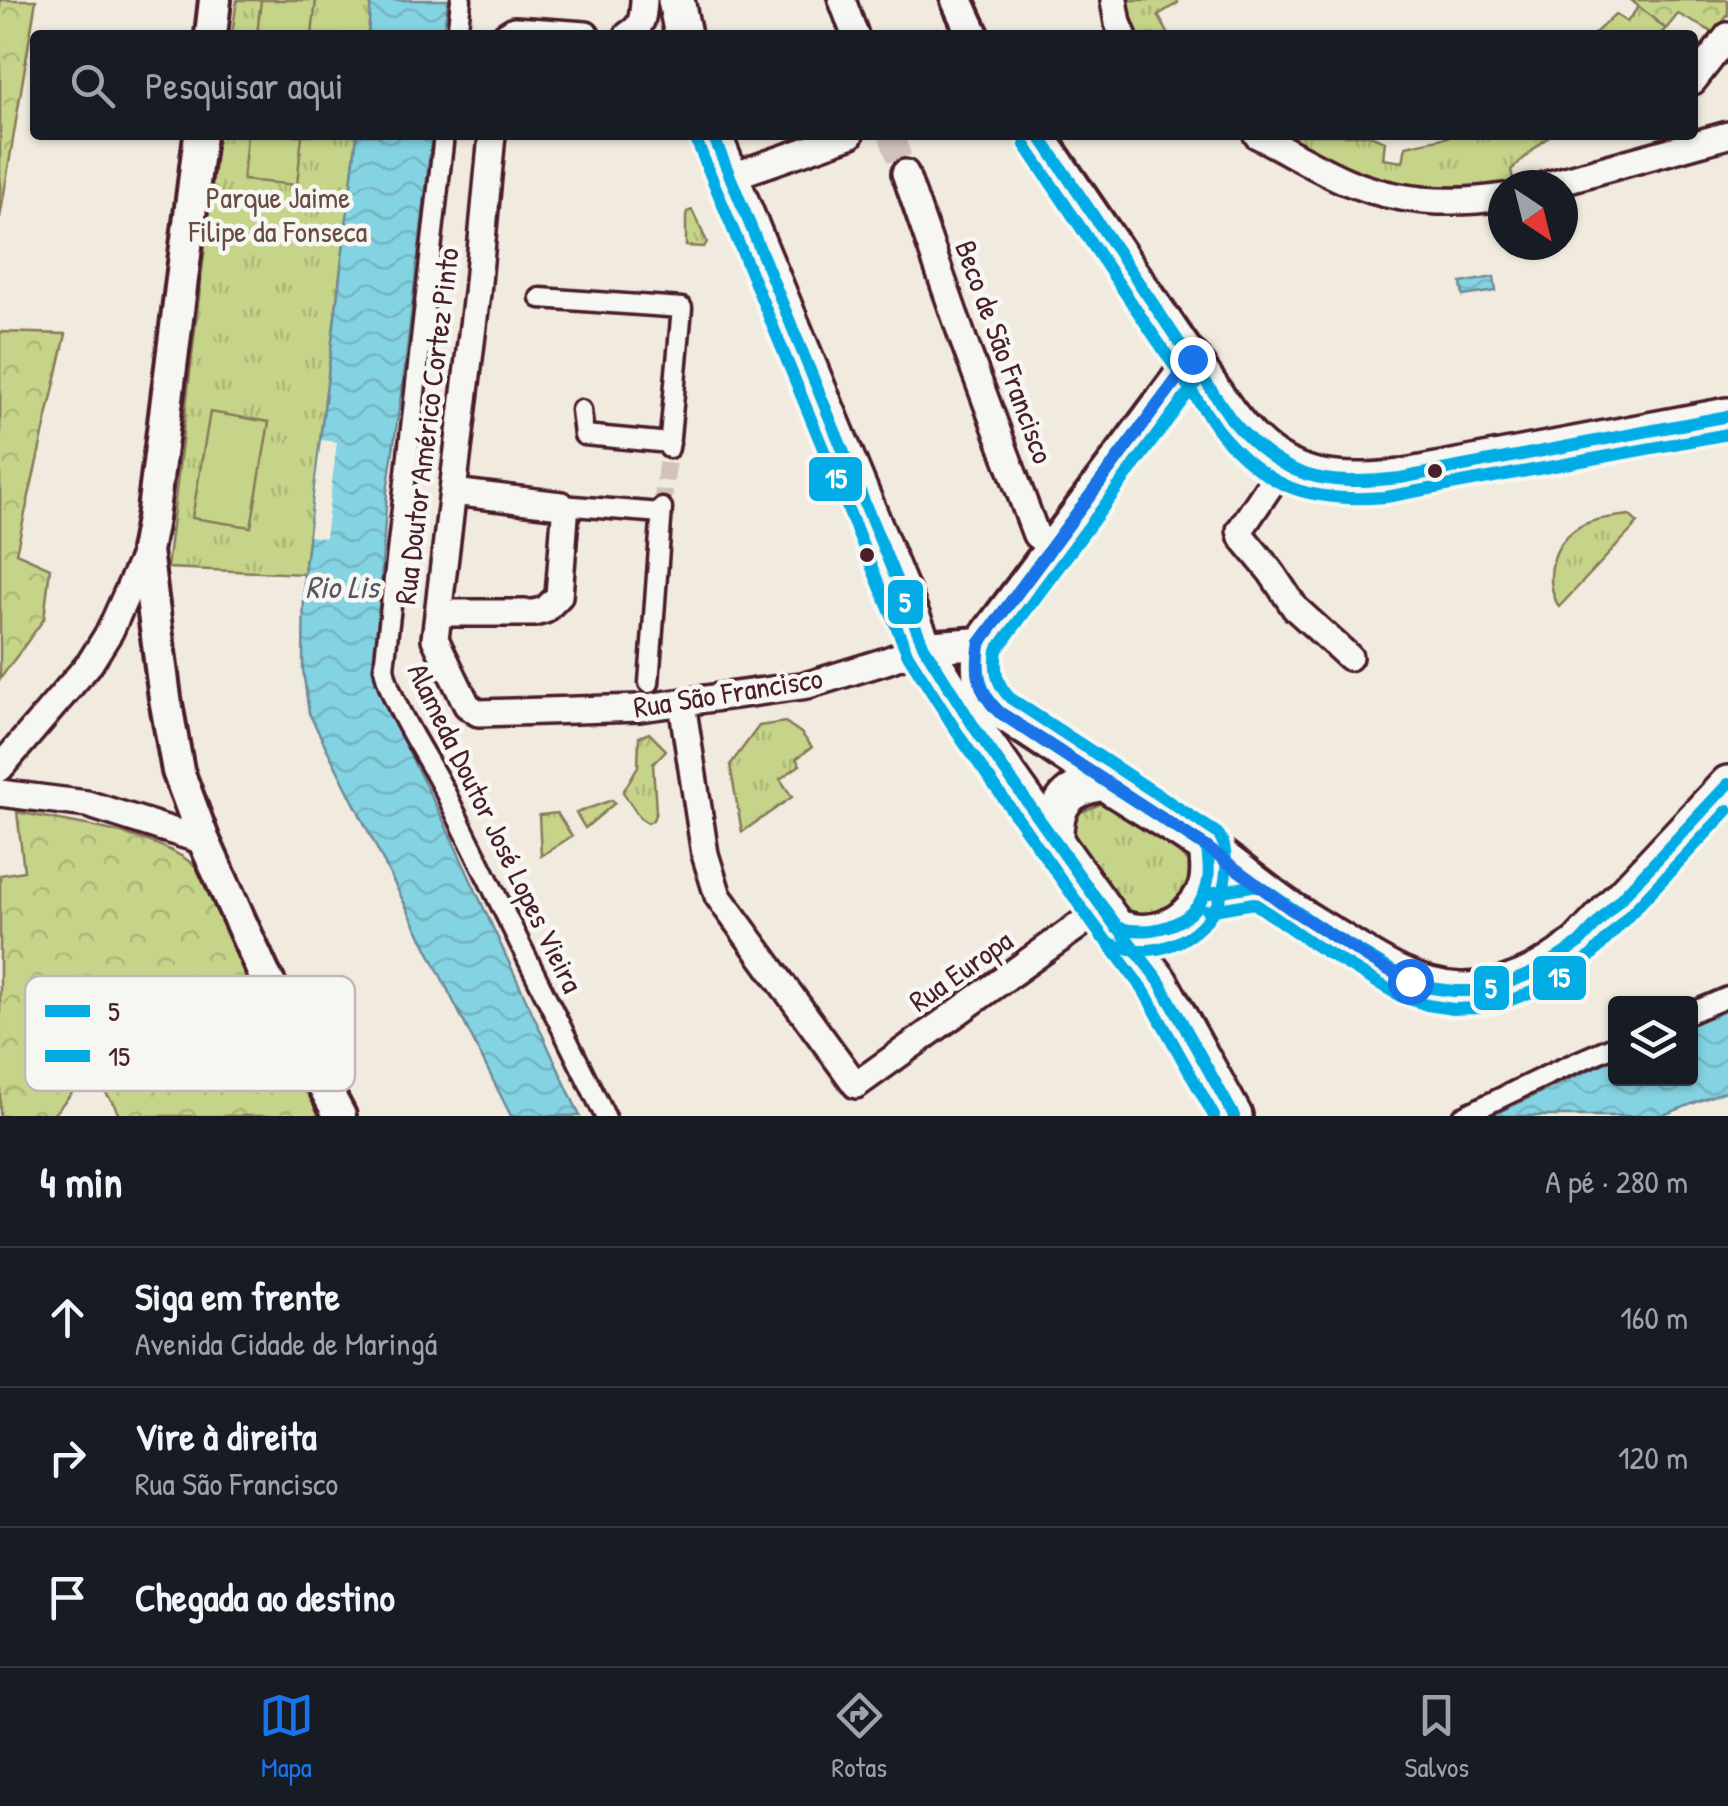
<!DOCTYPE html>
<html lang="pt">
<meta charset="utf-8">
<style>
:root{--surface:#171b24;--page:#20242c;--text:#f1f3f6;--muted:#9ea1a6;--line:#363941;--accent:#1a73e8}
body{margin:0;font-family:"Patrick Hand",sans-serif;background:var(--page);color:var(--text)}
.controls{position:absolute;right:30px;bottom:30px;display:grid;overflow:hidden;border-radius:10px;box-shadow:0 2px 8px #0004}
.controls button{width:90px;height:90px;display:grid;place-items:center;padding:0;border:0;border-bottom:2px solid var(--line);background:var(--surface);color:var(--text);font:50px sans-serif}
.compass{position:absolute;left:1488px;top:170px;width:90px;height:90px;border-radius:50%;background:var(--surface);box-shadow:0 2px 8px #0004;rotate:145deg}
.stop{position:absolute;width:30px;height:30px;margin:-22px;border:8px solid #1a73e8;border-radius:50%;background:#fff}
.stop.end{background:#1a73e8;border-color:#fff;box-shadow:0 2px 10px #0008}
.list{margin:0;padding:0;list-style:none}
h2{display:flex;justify-content:space-between;align-items:center;height:130px;margin:0;padding:0 40px;font-size:42px}
h2 small{font-size:32px;font-weight:400;color:var(--muted)}
.list li{display:grid;grid-template-columns:65px 1fr auto;gap:30px;align-items:center;box-sizing:border-box;height:140px;padding:0 40px;border-top:2px solid var(--line)}
.list b{display:block;font-size:38px;white-space:nowrap}
.list p{margin:0;font-size:32px;white-space:nowrap;color:var(--muted)}
.list em{font-size:32px;font-style:normal;color:var(--muted)}
.icon{flex:none;width:55px;height:55px;fill:none;stroke:currentColor;stroke-width:2;stroke-linecap:round;stroke-linejoin:round}
.map{position:relative;flex:none;width:1728px;height:1116px;overflow:hidden}
.search{position:absolute;background:var(--surface);box-shadow:0 2px 8px #0004;left:30px;right:30px;top:30px;height:110px;display:flex;align-items:center;gap:25px;box-sizing:border-box;padding:0 35px;border-radius:10px;color:var(--muted);font-size:38px}
.sheet{height:550px;background:var(--surface)}
nav{display:flex;justify-content:space-around;align-items:center;box-sizing:border-box;height:140px;border-top:2px solid var(--line);background:var(--surface);font-size:28px;color:var(--muted)}
nav a{display:grid;justify-items:center;gap:5px}
nav .on{color:var(--accent)}
.map>svg:first-child{display:block}
</style>
<div class="map">
<svg width="1728" height="1116" viewBox="0 0 1728 1116">
<defs>
<pattern id="grass-tufts" width="24" height="20" patternUnits="userSpaceOnUse" patternTransform="scale(2.5)"><rect width="24" height="20" fill="#c5d488"/><path d="M3 7l-1-3M5 7V3M7 7l1-3M15 17l-1-3M17 17v-4M19 17l1-3" fill="none" stroke="#abb676"/></pattern>
<pattern id="forest-crowns" width="20" height="18" patternUnits="userSpaceOnUse" patternTransform="scale(2.5)"><rect width="20" height="18" fill="#c5d488"/><path d="M2 6a3 3 0 1 1 6 0M12 15a3 3 0 1 1 6 0" fill="none" stroke="#abb676"/></pattern>
<pattern id="water-waves" width="16" height="10" patternUnits="userSpaceOnUse" patternTransform="scale(2.5)"><rect width="16" height="10" fill="#84d3e2"/><path d="M0 5q4-4 8 0t8 0" fill="none" stroke="#74b5c2"/></pattern>
</defs>
<rect width="100%" height="100%" fill="#f1ebdf"/>
<filter id="ink" filterUnits="userSpaceOnUse"><feTurbulence type="fractalNoise" baseFrequency=".01" numOctaves="2"/><feDisplacementMap in="SourceGraphic" scale="20" xChannelSelector="R" yChannelSelector="G"/><feConvolveMatrix kernelMatrix="1 2 1 2 8 2 1 2 1" color-interpolation-filters="sRGB"/></filter>
<g filter="url(#ink)">
<!-- grass -->
<path fill="url(#grass-tufts)" stroke="#887a5a" stroke-width="2.5" d="M237 0H371L368 35H232Z
M1129 0H1177L1178 3 1158 15 1169 35H1133L1128 23Z
M1639 6 1666 29 1659 35H1593L1615 14 1627 22Z
M218 135H357L304 574 167 568Z
M1285 135H1370L1385 141 1383 159 1403 162 1406 146 1457 135H1550L1511 170 1514 183 1435 192 1366 177Z
M692 210 707 242 704 247 686 246V216L687 212Z
M1629 515 1638 523 1559 607C1541 576 1554 534 1590 522 1602 518 1617 517 1629 515Z
M785 722 801 733 812 747 796 759 800 765 780 779 792 797 742 832 730 765 759 726Z
M649 733 666 750 653 764 656 812 653 820 648 823 640 818 623 792 638 766 639 737Z
M612 800 615 803 585 828 576 813Z
M1100 804 1108 806 1174 849 1190 863 1193 880 1176 908 1146 917 1136 914 1122 904 1072 841 1073 823 1081 812Z
M557 813 572 836 541 856 539 815Z"/>
<!-- forest -->
<path fill="url(#forest-crowns)" stroke="#887a5a" stroke-width="2.5" d="M0 0H36L0 218Z
M1631 0H1728V15L1714 33 1678 14 1666 29Z
M0 332 66 334 16 553 50 568 44 619 0 679Z
M17 812C67 822 158 833 195 866 203 873 207 882 213 891L319 1116H119L115 1106 91 1071 52 1116H0V875L24 871Z"/>
<!-- pitch -->
<path fill="#c5d488" stroke="#887a5a" stroke-width="2.5" d="M261 0H316L312 35H257Z
M247 135H302L297 185 243 180Z
M210 412 269 422 251 527 192 518Z"/>
<!-- water -->
<path fill="url(#water-waves)" stroke="#6d8b99" stroke-width="2.5" d="M371 0H448L443 35H368Z
M357 135H432L405 367 387 492 375 666 380 693 394 723 443 820 580 1116H511L309 713 303 670 304 574Z
M1494 277 1496 291 1463 296 1461 283Z
M1728 1008V1090L1661 1116H1490L1615 1058 1616 1078H1690L1691 1025Z"/>
<!-- pier -->
<path fill="#f1ebdf" d="M321 440 337 442 325 538 309 536Z"/>
<g fill="none" stroke-linecap="round" stroke-linejoin="round">
<!-- pedestrian-tunnel -->
<path stroke="#d0c2bb" stroke-width="18" stroke-dasharray="18 9" stroke-linecap="butt" d="M662 508 669 448"/>
<!-- minor-tunnel -->
<path stroke="#d0c2bb" stroke-width="25" stroke-dasharray="25 12" stroke-linecap="butt" d="M891 135 905 173"/>
<defs>
<path id="pedestrian" d="M457 35 461 0
M444 135 384 668C391 706 427 756 445 792 498 900 552 1008 605 1116
M540 298 682 308 669 448
M581 410 584 435 670 443
M561 505 661 513
M649 683 662 508
M1690 1013 1728 997
M1463 1116 1554 1072 1616 1045"/>
<path id="minor" d="M842 0 855 35
M1114 0 1118 23 1123 35
M506 35 514 30 586 35
M628 35C643 26 643 17 644 0
M1693 81 1728 36
M492 135 477 293 435 639 467 705 478 713 640 708 808 685 886 661 924 647
M1257 135C1287 150 1317 169 1348 182 1397 202 1452 205 1503 197
M905 173 964 342 1036 535 1052 547
M730 177 850 135
M1547 185 1728 135
M1283 466 1240 530 1242 537 1271 572 1295 608 1349 657
M438 613H534L545 610 559 596 565 516 561 505 453 492
M682 703 705 854 718 896 856 1085 1103 908
M0 768 90 663 110 631 146 551
M0 793 87 804 204 841"/>
<path id="tertiary" d="M957 0 973 35
M211 35 215 0
M200 135 152 519 146 551 165 698 178 771 204 841 263 972 340 1116
M1039 135 1192 359 980 643C975 671 977 692 999 712L1104 782
M924 647 980 643"/>
<path id="secondary" d="M676 0 683 35
M713 135 924 647 976 730 1116 927 1159 981 1234 1116
M1192 359C1251 452 1282 493 1400 478L1728 416
M1055 841C1054 802 1067 788 1104 782 1138 804 1174 825 1208 848 1235 867 1261 889 1288 908 1307 921 1328 933 1347 945 1382 967 1417 989 1460 991 1506 992 1543 972 1578 944L1728 784
M1116 927C1151 941 1184 928 1203 895 1211 881 1209 863 1207 848"/>
</defs>
<!-- pedestrian casing -->
<use href="#pedestrian" stroke="#4a1f2b" stroke-width="25"/>
<!-- minor casing -->
<use href="#minor" stroke="#4a1f2b" stroke-width="32"/>
<!-- tertiary casing -->
<use href="#tertiary" stroke="#4a1f2b" stroke-width="38"/>
<!-- secondary casing -->
<use href="#secondary" stroke="#4a1f2b" stroke-width="42"/>
<!-- pedestrian -->
<use href="#pedestrian" stroke="#f6f6f2" stroke-width="18"/>
<!-- minor -->
<use href="#minor" stroke="#f6f6f2" stroke-width="25"/>
<!-- tertiary -->
<use href="#tertiary" stroke="#f6f6f2" stroke-width="30"/>
<!-- secondary -->
<use href="#secondary" stroke="#f6f6f2" stroke-width="35"/>
<defs>
<path id="bus-1" d="M713 135 924 647 976 730 1116 927C1153 938 1200 924 1208 881 1210 870 1208 859 1207 848L999 712C979 692 976 671 980 643L1192 359
M1039 135 1231 419C1281 479 1325 487 1400 478L1728 416
M1092 893 1159 981 1234 1116
M1204 894 1258 885 1325 931 1408 980 1431 988 1454 991H1476L1498 987 1539 970 1578 944 1728 784"/>
<path id="bus-2" d="M697 142 908 655 962 740 1102 937C1111 946 1125 949 1138 950 1187 953 1229 911 1226 862 1225 850 1225 842 1217 833L1010 698C996 684 994 669 997 650L1206 369
M1025 145 1217 429C1266 489 1310 503 1386 497L1728 434
M1078 903 1144 991 1214 1116
M1207 911 1254 903 1316 946 1400 996 1427 1005 1453 1009 1478 1008 1501 1004 1547 986 1590 957 1728 810"/>
</defs>
<!-- bus-1 casing -->
<use href="#bus-1" stroke="#f6f6f2" stroke-width="20"/>
<!-- bus-2 casing -->
<use href="#bus-2" stroke="#f6f6f2" stroke-width="20"/>
<!-- bus-1 -->
<use href="#bus-1" stroke="#04ace5" stroke-width="12"/>
<!-- bus-2 -->
<use href="#bus-2" stroke="#04ace5" stroke-width="12"/>
</g>
</g>
<g fill="none" stroke-linecap="round" stroke-linejoin="round" filter="url(#ink)">
<!-- route -->
<path stroke="#1a73e8" stroke-width="12" d="M1192 359 980 643C975 671 977 692 999 712L1208 848 1290 909 1384 968 1410 981"/>
</g>
<!-- markers -->
<g fill="#4a1f2b" stroke="#f6f6f2" stroke-width="4">
<circle cx="1435" cy="471" r="9"/>
<circle cx="867" cy="555" r="9"/>
</g>
<g text-anchor="middle" stroke-width="9" stroke-linejoin="round" paint-order="stroke">
<!-- park labels -->
<g font-size="30" fill="#694c42" stroke="#f6f6f2">
<text x="278" y="208">Parque Jaime<tspan x="278" dy="34">Filipe da Fonseca</tspan></text>
</g>
<!-- street labels -->
<g font-size="30" fill="#4a1f2b" stroke="#f6f6f2">
<text transform="translate(1004 352) rotate(70)" y="10">Beco de São Francisco</text>
<text transform="translate(427 426) rotate(-83)" y="10">Rua Doutor Américo Cortez Pinto</text>
<text transform="translate(728 693) rotate(-9)" y="10">Rua São Francisco</text>
<text transform="translate(495 828) rotate(64)" y="10">Alameda Doutor José Lopes Vieira</text>
<text transform="translate(961 971) rotate(-35)" y="10">Rua Europa</text>
</g>
<!-- water labels -->
<g font-size="32" font-style="italic" fill="#5b5562" stroke="#f6f6f2">
<text x="342" y="598">Rio Lis</text>
</g>
</g>
<!-- legend -->
<rect x="25" y="976" width="330" height="115" rx="15" fill="#f6f6f2" stroke="#c2b6b6" stroke-width="2.5"/>
<rect x="45" y="1005" width="45" height="12" fill="#04ace5"/>
<rect x="45" y="1050" width="45" height="12" fill="#04ace5"/>
<g font-size="28" fill="#4a1f2b">
<text x="108" y="1021">5</text>
<text x="108" y="1066">15</text>
</g>
<g stroke="#f6f6f2" stroke-width="4">
<rect x="807" y="455" width="57" height="48" rx="10" fill="#04ace5"/>
<rect x="886" y="578" width="39" height="48" rx="10" fill="#04ace5"/>
<rect x="1531" y="954" width="57" height="48" rx="10" fill="#04ace5"/>
<rect x="1472" y="964" width="39" height="48" rx="10" fill="#04ace5"/>
</g>
<g font-size="28" text-anchor="middle" font-weight="bold" fill="#fff">
<text x="836" y="488">15</text>
<text x="905" y="612">5</text>
<text x="1559" y="987">15</text>
<text x="1491" y="998">5</text>
</g>
</svg>
<div class="controls">
<button><svg class="icon" aria-label="layers" viewBox="0 0 24 24"><path d="M12 4l9 5-9 5-9-5zM3 14l9 5 9-5"/></svg></button>
</div>
<svg class="compass" viewBox="-18 -18 36 36"><path d="M0-13l5 13h-10z" fill="#e53935"/><path d="M0 13l5-13h-10z" fill="#9ea1a6"/></svg>
<div class="stop" style="left:1410px;top:981px"></div>
<div class="stop end" style="left:1192px;top:359px"></div>
<div class="search"><svg class="icon" aria-label="search" viewBox="0 0 24 24"><circle cx="10" cy="10" r="6"/><path d="M15 15l6 6"/></svg>Pesquisar aqui</div>
</div>
<section class="sheet">
<h2>4 min<small>A pé · 280 m</small></h2>
<ul class="list">
<li><svg class="icon" aria-label="ahead" viewBox="0 0 24 24"><path d="M12 20V5M6 11l6-6 6 6"/></svg><div><b>Siga em frente</b><p>Avenida Cidade de Maringá</p></div><em>160 m</em></li>
<li><svg class="icon" aria-label="right" viewBox="0 0 24 24"><path d="M7 20v-9h11M14 6l5 5-5 5"/></svg><div><b>Vire à direita</b><p>Rua São Francisco</p></div><em>120 m</em></li>
<li><svg class="icon" aria-label="arrive" viewBox="0 0 24 24"><path d="M6 21V4h12l-3 4 3 4H6"/></svg><div><b>Chegada ao destino</b></div></li>
</ul>
</section>
<nav>
<a class="on"><svg class="icon" aria-label="map" viewBox="0 0 24 24"><path d="M3 6l6-2 6 2 6-2v14l-6 2-6-2-6 2zM9 4v14M15 6v14"/></svg>Mapa</a>
<a><svg class="icon" aria-label="directions" viewBox="0 0 24 24"><path d="M12 3l9 9-9 9-9-9zM9 14v-3h6M13 9l2 2-2 2"/></svg>Rotas</a>
<a><svg class="icon" aria-label="saved" viewBox="0 0 24 24"><path d="M7 4h10v16l-5-4-5 4z"/></svg>Salvos</a>
</nav>
